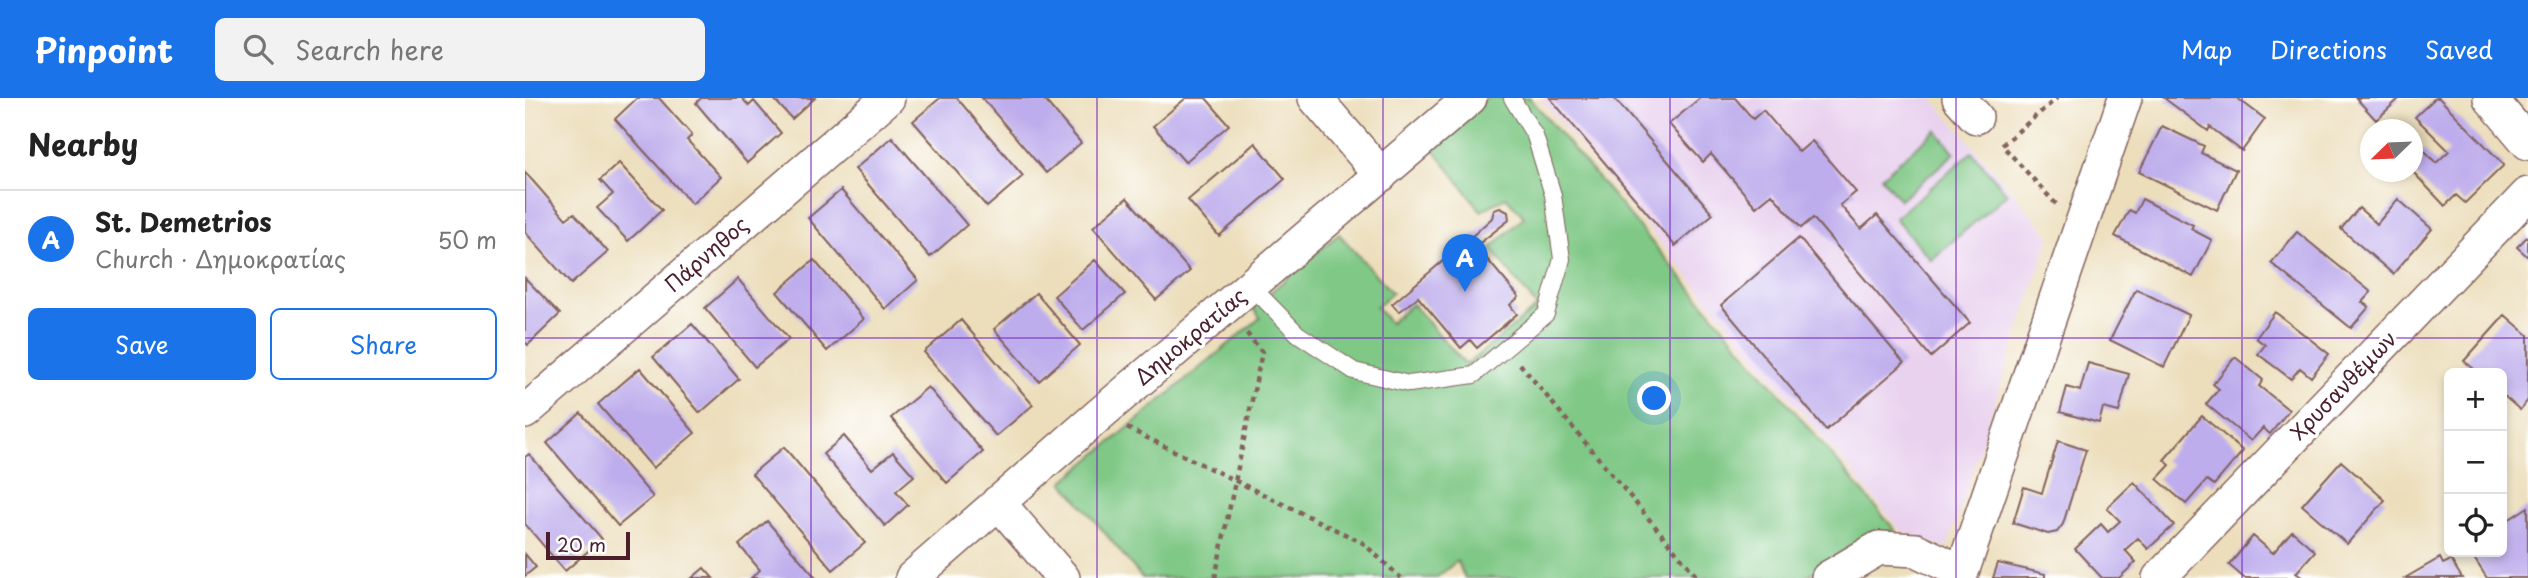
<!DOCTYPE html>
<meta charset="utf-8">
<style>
:root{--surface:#fff;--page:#f2f2f2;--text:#222;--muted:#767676;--line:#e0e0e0;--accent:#1a73e8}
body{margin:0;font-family:"Playpen Sans",sans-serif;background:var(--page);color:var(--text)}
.controls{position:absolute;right:21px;bottom:21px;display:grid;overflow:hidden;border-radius:10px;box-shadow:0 4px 10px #0003}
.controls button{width:63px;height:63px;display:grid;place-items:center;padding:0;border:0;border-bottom:2px solid var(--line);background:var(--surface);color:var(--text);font:35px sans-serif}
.compass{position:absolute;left:1835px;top:21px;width:63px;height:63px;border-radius:50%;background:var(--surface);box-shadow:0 4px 10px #0003;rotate:247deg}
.scale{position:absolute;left:21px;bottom:18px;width:84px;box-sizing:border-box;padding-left:7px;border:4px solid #4a1f2b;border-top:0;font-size:19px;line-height:24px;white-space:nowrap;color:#4a1f2b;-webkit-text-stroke:5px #fff;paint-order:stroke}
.you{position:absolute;left:1130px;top:301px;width:24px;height:24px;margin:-18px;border:5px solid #fff;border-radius:50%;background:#1a73e8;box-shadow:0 0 0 10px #1a73e833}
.badge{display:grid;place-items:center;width:46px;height:46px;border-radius:50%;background:var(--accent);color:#fff;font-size:23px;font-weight:700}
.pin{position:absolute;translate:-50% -58px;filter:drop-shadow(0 2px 4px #0008)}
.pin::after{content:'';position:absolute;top:37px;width:24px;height:21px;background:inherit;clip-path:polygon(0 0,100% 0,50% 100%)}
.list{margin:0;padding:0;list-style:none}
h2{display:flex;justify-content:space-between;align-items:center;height:91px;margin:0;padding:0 28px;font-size:30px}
h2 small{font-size:23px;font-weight:400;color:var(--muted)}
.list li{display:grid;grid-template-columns:46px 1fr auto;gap:21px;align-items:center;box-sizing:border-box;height:98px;padding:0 28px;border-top:2px solid var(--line)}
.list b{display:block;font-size:26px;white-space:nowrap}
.list p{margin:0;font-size:23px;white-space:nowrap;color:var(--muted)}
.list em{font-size:23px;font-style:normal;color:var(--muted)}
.actions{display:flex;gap:14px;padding:21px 28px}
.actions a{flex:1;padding:16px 0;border:2px solid var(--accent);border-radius:10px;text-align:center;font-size:24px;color:var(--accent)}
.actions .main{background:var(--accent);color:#fff}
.icon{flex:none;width:38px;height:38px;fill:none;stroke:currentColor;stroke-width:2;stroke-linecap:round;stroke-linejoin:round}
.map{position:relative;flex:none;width:2003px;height:480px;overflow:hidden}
header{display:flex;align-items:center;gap:42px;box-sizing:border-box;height:98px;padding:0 35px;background:var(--accent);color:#fff}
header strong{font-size:33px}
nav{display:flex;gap:38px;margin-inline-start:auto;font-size:24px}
.search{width:490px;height:63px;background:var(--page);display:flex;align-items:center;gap:18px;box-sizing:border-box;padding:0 24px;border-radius:10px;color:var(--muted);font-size:26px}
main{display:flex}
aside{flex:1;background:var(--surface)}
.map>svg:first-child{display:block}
</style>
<header>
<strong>Pinpoint</strong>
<div class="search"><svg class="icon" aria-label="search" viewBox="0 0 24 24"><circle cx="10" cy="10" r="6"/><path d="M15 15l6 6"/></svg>Search here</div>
<nav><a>Map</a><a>Directions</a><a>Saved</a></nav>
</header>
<main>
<aside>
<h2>Nearby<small></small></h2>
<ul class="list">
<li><span class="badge">A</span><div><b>St. Demetrios</b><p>Church · Δημοκρατίας</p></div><em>50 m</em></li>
</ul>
<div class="actions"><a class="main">Save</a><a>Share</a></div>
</aside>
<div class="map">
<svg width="2003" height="480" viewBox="0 0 2003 480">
<rect width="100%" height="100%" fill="#fff"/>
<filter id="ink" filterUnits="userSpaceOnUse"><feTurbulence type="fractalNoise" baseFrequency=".0143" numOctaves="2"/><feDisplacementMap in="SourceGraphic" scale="14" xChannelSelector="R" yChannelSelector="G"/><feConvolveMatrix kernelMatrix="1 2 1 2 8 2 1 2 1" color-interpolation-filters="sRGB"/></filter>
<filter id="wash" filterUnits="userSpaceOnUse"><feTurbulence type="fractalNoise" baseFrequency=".00686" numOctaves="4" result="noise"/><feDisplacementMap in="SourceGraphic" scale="28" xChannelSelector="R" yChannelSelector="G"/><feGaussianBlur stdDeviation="1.57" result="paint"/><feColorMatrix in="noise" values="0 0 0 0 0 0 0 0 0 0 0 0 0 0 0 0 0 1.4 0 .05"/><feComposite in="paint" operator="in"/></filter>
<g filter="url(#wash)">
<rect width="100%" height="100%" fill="#ecdebb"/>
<!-- built -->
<path fill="#e9d2ee" d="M1015 0H1407L1525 138 1422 450 1376 433Z"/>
<!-- green -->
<path fill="#7fc885" stroke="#647458" stroke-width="2" d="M962 0H1005L1370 432 1333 443 1280 480H940L932 463 911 480H617L538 384 735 220 728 209 814 136 867 195 851 209 865 225 887 206 941 267 1012 209 966 150 999 119 981 99 956 113 905 46Z
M1411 32 1430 55 1375 102 1356 79Z
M1447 54 1482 96 1406 162 1370 120Z"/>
<g id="blocks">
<!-- building -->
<path fill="#beadec" d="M112 0H134L167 37 162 42 196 79 167 106 90 21Z
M176 0H217L224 8 229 3 256 35 222 65 171 5Z
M248 0H290L267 21Z
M415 0H432L498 78 462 109 388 23Z
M457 0H518L556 45 521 75Z
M661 0H681L704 27 660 64 628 28Z
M1025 0H1089L1188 116 1150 148Z
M1175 0H1210L1228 21 1238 12 1274 54 1287 43 1331 94 1315 107 1336 131 1352 117 1445 225 1406 259 1288 120 1276 130 1247 96 1231 109 1186 56 1178 64 1144 26Z
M1639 0H1712L1740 21 1717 53 1685 29 1683 33Z
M1831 0H1875L1851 22Z
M1910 0H1914L1979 67 1940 105 1931 97 1920 108 1888 74V62L1898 51 1911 65 1924 53 1890 19Z
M1637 28 1679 48 1676 55 1711 72 1692 112 1614 74Z
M367 39 442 127 405 159 330 71Z
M730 45 760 81 694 138 663 102Z
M94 65 137 112 103 143 72 110 88 96 75 82Z
M0 74 41 121 49 115 83 154 46 186 0 134Z
M316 92 393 182 360 211 283 120Z
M602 100 665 173 631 202 568 129Z
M1617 101 1668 127 1666 131 1687 142 1668 179 1590 138 1604 112 1610 115Z
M1873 101 1907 131 1868 176 1816 131 1834 110 1852 126Z
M975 110 983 114 984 122 951 148 994 199 985 207 992 216 952 250 945 242 936 250 893 199 874 214 867 206 945 140 967 120 969 112Z
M1772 134 1846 194 1837 204 1844 209 1826 230 1746 165Z
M2003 138V159L1992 149Z
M1274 140 1379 265 1301 332 1196 207Z
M289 162 339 221 302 253 252 194Z
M570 162 600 196 558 232 529 198Z
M0 180 35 216 3 247 0 244Z
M213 181 264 241 230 269 180 210Z
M1611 191 1664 217 1639 269 1585 242Z
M511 195 555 247 514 283 469 231Z
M1750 214 1804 256 1786 279 1775 270 1766 281 1733 256 1740 247 1731 240Z
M1980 217 2003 237V302L1995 312 1977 296V275H1954L1939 263Z
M436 222 508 307 471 338 399 254Z
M167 226 214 281 175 315 128 259Z
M1710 259 1738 282 1734 288 1764 312 1745 336 1738 330 1726 343 1681 306 1694 291 1688 286Z
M1563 265 1604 276 1594 314 1578 310 1574 325 1535 314 1542 289 1555 293Z
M115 270 170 335 128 370 73 306Z
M403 289 458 354 422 385 366 320Z
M56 315 128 399 93 428 22 345Z
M1677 318 1718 353 1689 387 1682 382 1661 406 1632 381 1645 367 1639 362Z
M319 338 347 371 368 354 389 378 371 393 383 407 360 428 298 356Z
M1533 343 1561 352 1538 426 1532 434 1523 436 1488 425 1499 389 1517 395Z
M259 349 340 445 308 472 227 376Z
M4 356 77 441 40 473 0 426V359Z
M1816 363 1860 402 1822 446 1777 407Z
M1609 384 1649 427 1623 451 1613 440 1600 452 1611 464 1594 480H1577L1550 451 1576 426 1583 434 1595 423 1582 410Z
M2003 409V480H1962L1945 454H1977V426Z
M242 423 291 480H226L235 472 214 447Z
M1767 433 1790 453 1771 475 1778 480H1719L1704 467 1728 438 1748 455Z
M0 456 11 469 0 478Z
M1915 460 1918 466 1926 462 1937 480H1880Z
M1473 465 1520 476V480H1468Z
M179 470 188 480H167Z"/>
</g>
</g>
<g filter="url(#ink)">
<use href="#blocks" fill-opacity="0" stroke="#83625d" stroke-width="2"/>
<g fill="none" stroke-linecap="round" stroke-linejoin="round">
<defs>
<path id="service" d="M726 188 773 236 829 273 884 286 949 277 1021 216 1037 161 1028 97 1010 38 987 0"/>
<path id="minor" d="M790 0 856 77
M1434 0 1451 19
M1965 0 2003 45
M0 314 363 0
M473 404 538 480
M387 480 574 317 945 0
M1303 480 1354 450 1391 452 1437 474
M1435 480 1600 0
M1634 480 2003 96"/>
</defs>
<!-- service casing -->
<use href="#service" stroke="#83625d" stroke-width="18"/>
<!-- minor casing -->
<use href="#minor" stroke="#83625d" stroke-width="36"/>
<!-- path -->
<path stroke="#83625d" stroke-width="4.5" stroke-dasharray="5 5" stroke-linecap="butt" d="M1531 106 1477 47 1532 0
M995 266 1173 480
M602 330 838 445 876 480
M690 480 737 254 719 232"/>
<!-- service -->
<use href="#service" stroke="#fff" stroke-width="16"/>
<!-- minor -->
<use href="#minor" stroke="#fff" stroke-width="33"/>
</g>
</g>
<!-- grid -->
<path fill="none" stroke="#7b2cbf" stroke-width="2" stroke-opacity="0.55" d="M286 0V480M572 0V480M858 0V480M1145 0V480M1431 0V480M1717 0V480M0 240H2003"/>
<g text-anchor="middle" stroke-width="7" stroke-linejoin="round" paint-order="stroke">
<!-- street labels -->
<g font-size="21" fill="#4a1f2b" stroke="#fff">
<text transform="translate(182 157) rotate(-41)" y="7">Πάρνηθος</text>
<text transform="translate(666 239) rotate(-40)" y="7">Δημοκρατίας</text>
<text transform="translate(1819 288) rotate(-46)" y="7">Χρυσανθέμων</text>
</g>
</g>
</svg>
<div class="controls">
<button>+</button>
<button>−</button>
<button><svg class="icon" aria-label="locate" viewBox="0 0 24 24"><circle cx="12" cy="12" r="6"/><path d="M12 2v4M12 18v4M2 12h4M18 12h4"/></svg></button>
</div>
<svg class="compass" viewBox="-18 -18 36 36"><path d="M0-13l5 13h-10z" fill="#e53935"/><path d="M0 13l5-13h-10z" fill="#767676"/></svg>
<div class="scale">20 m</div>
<div class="you"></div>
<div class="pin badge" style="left:940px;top:194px">A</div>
</div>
</main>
